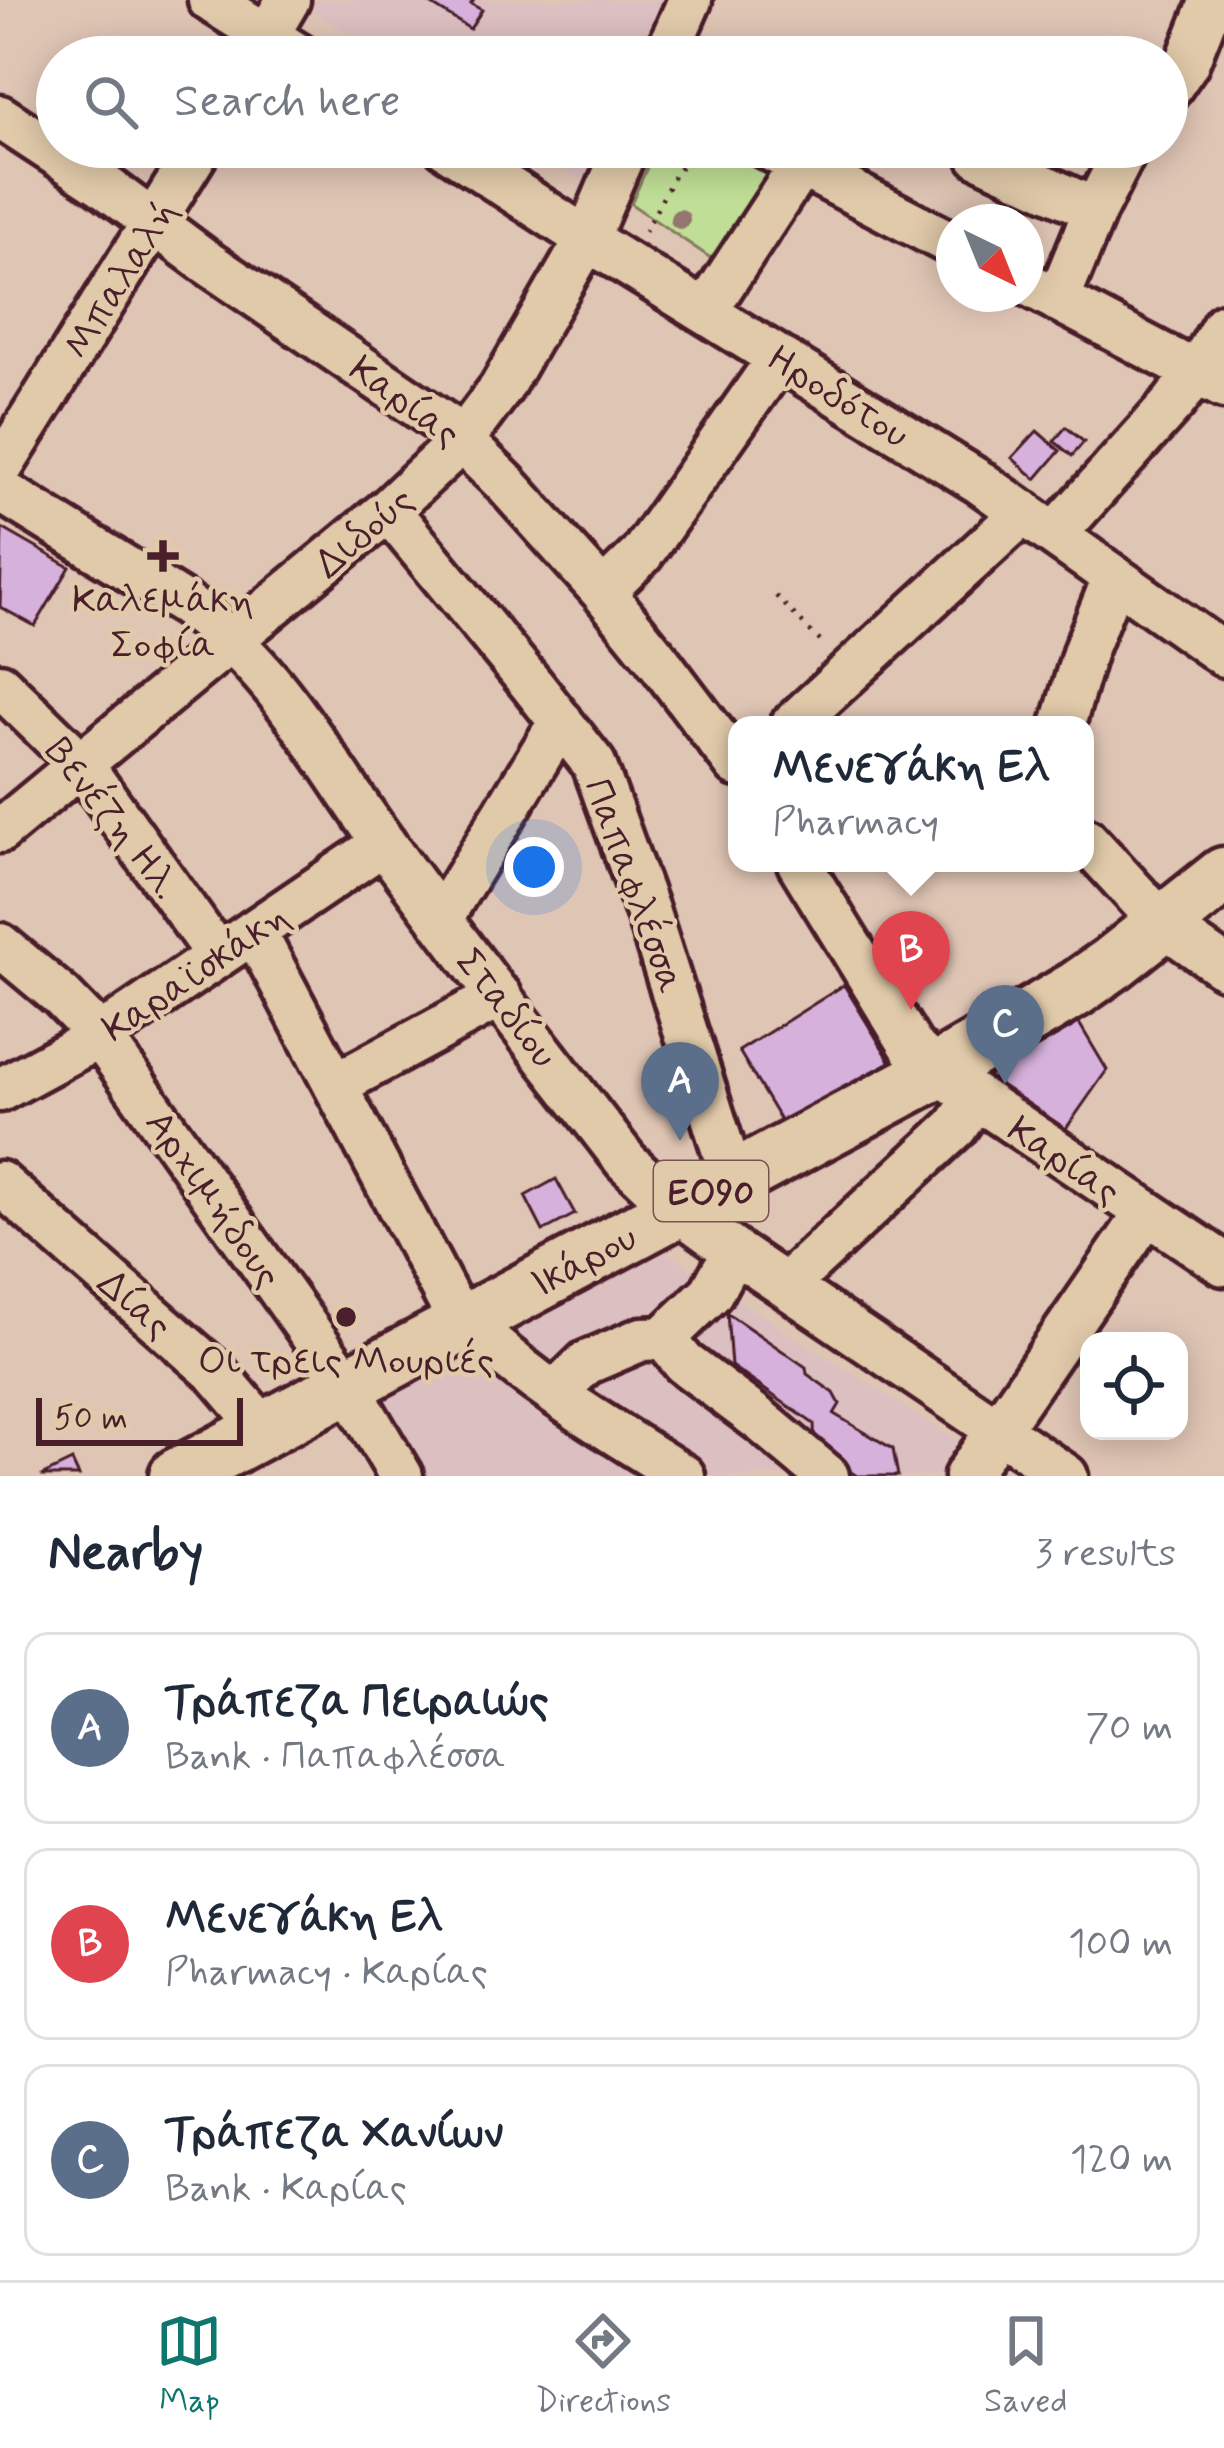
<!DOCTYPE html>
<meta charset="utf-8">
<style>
:root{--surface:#fff;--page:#f6f6f7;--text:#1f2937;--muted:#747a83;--line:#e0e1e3;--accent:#0f766e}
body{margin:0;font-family:Mynerve,sans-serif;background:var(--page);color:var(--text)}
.controls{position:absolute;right:36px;bottom:36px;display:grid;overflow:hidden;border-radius:24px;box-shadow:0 6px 30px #0003}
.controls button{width:108px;height:108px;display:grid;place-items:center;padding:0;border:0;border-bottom:3px solid var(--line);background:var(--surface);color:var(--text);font:60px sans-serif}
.compass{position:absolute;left:936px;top:204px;width:108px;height:108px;border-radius:50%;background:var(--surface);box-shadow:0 6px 30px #0003;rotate:137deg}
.scale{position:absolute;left:36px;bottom:30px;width:207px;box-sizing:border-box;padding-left:12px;border:6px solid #4a1f2b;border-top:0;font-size:33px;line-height:42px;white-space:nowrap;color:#4a1f2b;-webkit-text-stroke:9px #e1caaa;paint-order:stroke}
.you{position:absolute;left:534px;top:867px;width:42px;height:42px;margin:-30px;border:9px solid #fff;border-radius:50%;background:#1a73e8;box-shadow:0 0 0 18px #1a73e833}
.badge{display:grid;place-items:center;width:78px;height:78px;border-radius:50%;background:var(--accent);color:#fff;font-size:39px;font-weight:700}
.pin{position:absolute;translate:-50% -99px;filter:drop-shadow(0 3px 6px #0008)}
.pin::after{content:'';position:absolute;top:63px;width:42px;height:36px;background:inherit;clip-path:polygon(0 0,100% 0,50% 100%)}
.popup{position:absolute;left:728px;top:716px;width:366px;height:156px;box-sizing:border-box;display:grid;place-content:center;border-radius:24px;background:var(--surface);filter:drop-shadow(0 3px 9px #0005);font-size:39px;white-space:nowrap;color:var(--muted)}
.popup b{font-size:45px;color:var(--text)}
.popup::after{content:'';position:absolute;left:50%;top:100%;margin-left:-24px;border:24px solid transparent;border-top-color:var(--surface)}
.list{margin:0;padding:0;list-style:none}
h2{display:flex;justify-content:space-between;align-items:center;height:156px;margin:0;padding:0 48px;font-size:51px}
h2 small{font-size:39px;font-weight:400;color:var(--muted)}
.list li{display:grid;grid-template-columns:78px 1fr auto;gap:36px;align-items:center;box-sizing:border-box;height:192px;margin:0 24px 24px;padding:0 24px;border:3px solid var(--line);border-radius:24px}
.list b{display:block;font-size:45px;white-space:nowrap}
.list p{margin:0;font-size:39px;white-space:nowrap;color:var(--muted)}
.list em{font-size:39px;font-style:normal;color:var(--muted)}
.icon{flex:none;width:66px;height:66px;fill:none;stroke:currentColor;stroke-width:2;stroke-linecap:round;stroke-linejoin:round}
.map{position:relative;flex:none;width:1224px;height:1476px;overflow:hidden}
.search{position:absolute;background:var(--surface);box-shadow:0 6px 30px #0003;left:36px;right:36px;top:36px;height:132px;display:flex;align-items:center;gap:30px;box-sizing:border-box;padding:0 42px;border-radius:66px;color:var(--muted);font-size:45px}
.sheet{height:804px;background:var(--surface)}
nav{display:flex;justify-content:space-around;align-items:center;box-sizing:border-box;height:168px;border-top:3px solid var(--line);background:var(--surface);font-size:33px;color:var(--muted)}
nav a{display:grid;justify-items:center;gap:6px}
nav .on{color:var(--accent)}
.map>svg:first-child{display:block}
</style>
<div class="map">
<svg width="1224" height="1476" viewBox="0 0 1224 1476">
<rect width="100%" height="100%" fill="#dfc5b4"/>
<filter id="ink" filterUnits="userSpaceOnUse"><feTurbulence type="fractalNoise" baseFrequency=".00833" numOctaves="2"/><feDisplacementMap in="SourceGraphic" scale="24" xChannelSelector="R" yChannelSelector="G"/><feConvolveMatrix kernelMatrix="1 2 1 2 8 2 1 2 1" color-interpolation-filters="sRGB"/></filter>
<g filter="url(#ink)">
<!-- built -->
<path fill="#dcbfc0" d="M296 0H663L638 57H386Z
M529 147H598L583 181Z
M655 1244 732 1297 1013 1476H417L373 1400Z"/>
<!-- green -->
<path fill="#c0de96" stroke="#857e60" stroke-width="3" d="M656 147H722L769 174 718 263 631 204Z"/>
<!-- building -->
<path fill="#d5b1dc" stroke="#4a1f2b" stroke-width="3" d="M424 0H474L471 4 482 10 470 29Z
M1066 427 1084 442 1072 456 1054 441Z
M1037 431 1060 451 1036 479 1012 458Z
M2 528 70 567 35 626 0 607Z
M844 985 892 1064 782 1123 739 1051Z
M1079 1023 1107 1070 1065 1130 997 1087 993 1073Z
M556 1179 575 1214 543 1231 525 1196Z
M727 1313 806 1367 807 1374 834 1393 840 1404 834 1414 893 1449 898 1476H857L815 1448 814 1424 731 1366Z
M72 1461 79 1476H41Z"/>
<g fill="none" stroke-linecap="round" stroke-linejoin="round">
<defs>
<path id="minor" d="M210 0 301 57
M255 56 288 0
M665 57 690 0
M1167 92 1187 63 1212 0
M0 117 102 184 208 263 444 424 505 483 603 592 653 654 737 765
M446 147 587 239 981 483 1224 655
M766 147 954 245
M979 156 1095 210
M1026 283 1224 387
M1058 300 1095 210 1127 147
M705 312 801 165
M0 469 200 147
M0 490 186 605C277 666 325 763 388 849 465 955 546 1057 626 1161L677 1209 734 1251 1066 1476
M388 510 532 685 594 764 648 913 733 1180
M1055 534 1174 402 1196 373 1224 325
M603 592 641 555 779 358
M0 685 81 764 218 956
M792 725 1024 512
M1063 725 1085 650 1114 578
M0 831 388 510 462 440 501 388 587 239 626 147
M1085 839 1163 924 1224 967
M799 863 912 1047 937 1071 1224 1264
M440 920 561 721
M254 931 449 1301C513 1376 601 1423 683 1476
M0 945 61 996 100 1036 348 1386 401 1476
M335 1085 500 996
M0 1090 100 1036 384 843
M0 1183 217 1374 265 1430
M786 1285 956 1127 975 1099
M664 1338 684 1363 760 1420 827 1476
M555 1393 586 1363 642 1339 664 1338 711 1293 734 1251
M966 1476 1146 1214"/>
<path id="major" d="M177 1476 937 1071 1076 989 1113 963 1224 875"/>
</defs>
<!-- minor casing -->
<use href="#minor" stroke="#4a1f2b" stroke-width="51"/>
<!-- major casing -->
<use href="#major" stroke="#4a1f2b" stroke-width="63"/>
<!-- path -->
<path stroke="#4a1f2b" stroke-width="4.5" stroke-dasharray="3 9" stroke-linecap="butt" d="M645 232 676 172 700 147
M776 596 825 646"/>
<!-- minor -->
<use href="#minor" stroke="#e1caaa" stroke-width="42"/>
<!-- major -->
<use href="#major" stroke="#e1caaa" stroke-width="54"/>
</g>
<!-- trees -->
<circle fill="#94746f" cx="680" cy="219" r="10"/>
</g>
<!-- markers -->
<g fill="#4a1f2b" stroke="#e1caaa" stroke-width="4.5">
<path d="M157 538h12v12h12v12h-12v12h-12v-12h-12v-12h12z"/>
<circle cx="346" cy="1317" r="12"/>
</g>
<g text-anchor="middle" stroke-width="9" stroke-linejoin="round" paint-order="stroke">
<!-- shield labels -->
<rect fill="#e1caaa" stroke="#775251" stroke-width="3" x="654" y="1161" width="114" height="60" rx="9"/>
<g font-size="36" font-weight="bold" fill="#4a1f2b">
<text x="711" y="1204">ΕΟ90</text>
</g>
<!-- street labels -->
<g font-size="39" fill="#4a1f2b" stroke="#e1caaa">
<text transform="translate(119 278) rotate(-58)" y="14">Μπαλαλή</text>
<text transform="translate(839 395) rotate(32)" y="14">Ηροδότου</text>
<text transform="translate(406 400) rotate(36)" y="14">Καρίας</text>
<text transform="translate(363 531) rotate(-41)" y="14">Διδούς</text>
<text transform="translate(114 817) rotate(52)" y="14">Βενέζη Ηλ.</text>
<text transform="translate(636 885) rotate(70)" y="14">Παπαφλέσσα</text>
<text transform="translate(195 971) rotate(-34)" y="14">Καραϊσκάκη</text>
<text transform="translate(508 1007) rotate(52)" y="14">Σταδίου</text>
<text transform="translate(1065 1159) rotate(34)" y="14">Καρίας</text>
<text transform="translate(215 1198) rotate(55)" y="14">Αρχιμήδους</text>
<text transform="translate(583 1259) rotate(-28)" y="14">Ικάρου</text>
<text transform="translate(136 1303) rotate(41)" y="14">Δίας</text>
</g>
<!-- poi labels -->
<g font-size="39" fill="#4a1f2b" stroke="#e1caaa">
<text x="163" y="612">Καλεμάκη<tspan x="163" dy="45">Σοφία</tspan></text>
<text x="346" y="1373">Οι τρεις Μουριές</text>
</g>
</g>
</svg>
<div class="controls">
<button><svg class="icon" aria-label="locate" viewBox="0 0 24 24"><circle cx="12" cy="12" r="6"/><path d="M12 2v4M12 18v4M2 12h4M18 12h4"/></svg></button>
</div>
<svg class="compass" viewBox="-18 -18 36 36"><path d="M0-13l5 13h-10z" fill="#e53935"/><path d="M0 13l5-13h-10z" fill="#747a83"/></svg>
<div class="scale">50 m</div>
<div class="you"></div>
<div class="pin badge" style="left:680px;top:1141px;background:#5c6f8a">A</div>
<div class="pin badge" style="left:911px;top:1010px;background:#e0444e">B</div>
<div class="popup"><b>Μενεγάκη Ελ</b>Pharmacy</div>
<div class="pin badge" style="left:1005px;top:1084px;background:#5c6f8a">C</div>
<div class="search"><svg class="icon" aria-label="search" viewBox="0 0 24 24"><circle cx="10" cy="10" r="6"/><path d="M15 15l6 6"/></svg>Search here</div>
</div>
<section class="sheet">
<h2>Nearby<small>3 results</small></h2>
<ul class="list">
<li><span class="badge" style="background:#5c6f8a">A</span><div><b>Τράπεζα Πειραιώς</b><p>Bank · Παπαφλέσσα</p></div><em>70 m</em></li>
<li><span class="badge" style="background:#e0444e">B</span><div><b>Μενεγάκη Ελ</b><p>Pharmacy · Καρίας</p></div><em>100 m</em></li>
<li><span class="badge" style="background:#5c6f8a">C</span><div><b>Τράπεζα Χανίων</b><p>Bank · Καρίας</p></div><em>120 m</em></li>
</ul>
</section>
<nav>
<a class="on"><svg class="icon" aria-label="map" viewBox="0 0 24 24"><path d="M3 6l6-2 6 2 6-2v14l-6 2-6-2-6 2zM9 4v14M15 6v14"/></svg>Map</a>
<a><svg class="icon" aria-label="directions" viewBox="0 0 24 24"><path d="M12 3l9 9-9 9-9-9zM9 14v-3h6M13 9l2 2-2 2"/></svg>Directions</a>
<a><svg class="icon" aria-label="saved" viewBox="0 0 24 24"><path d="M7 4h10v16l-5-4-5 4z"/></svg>Saved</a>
</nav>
